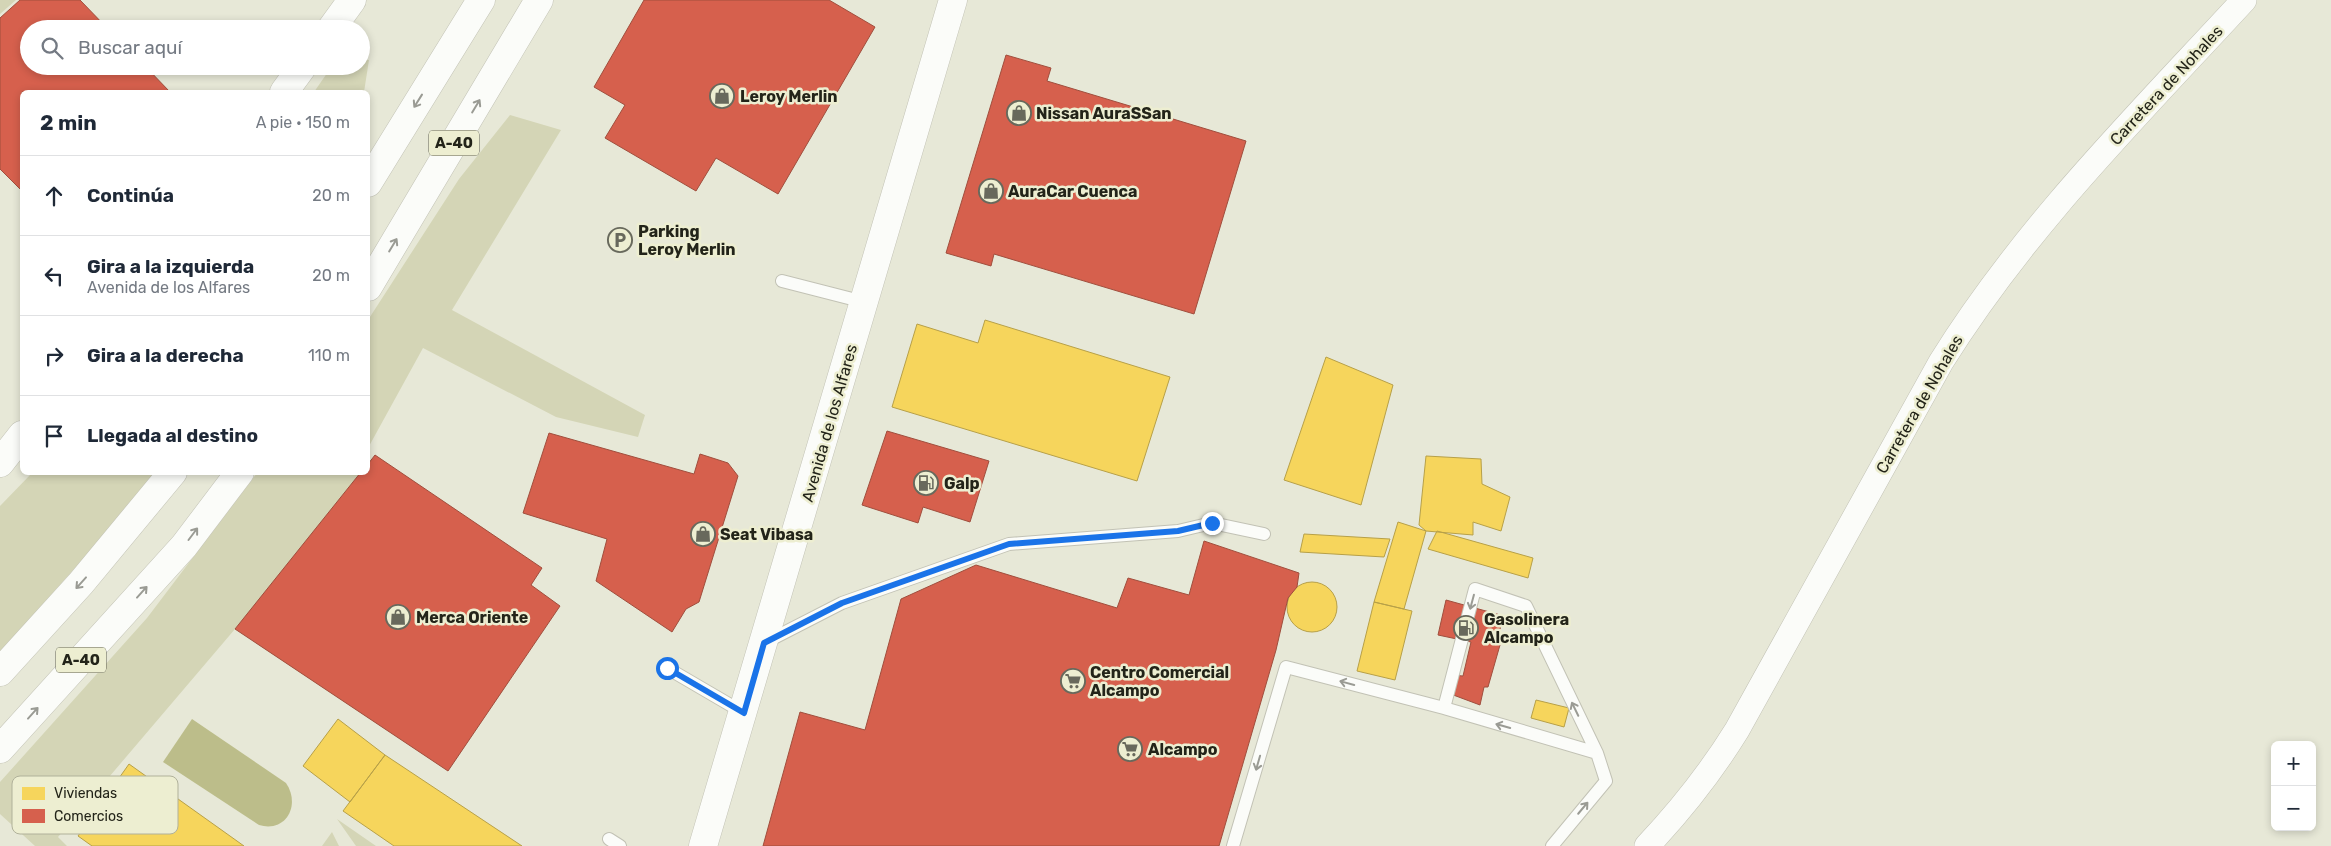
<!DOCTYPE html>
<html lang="es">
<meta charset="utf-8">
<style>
:root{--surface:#fff;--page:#f2f2f3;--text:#1f2937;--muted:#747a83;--line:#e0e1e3}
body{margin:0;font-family:Rubik,sans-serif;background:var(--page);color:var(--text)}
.controls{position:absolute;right:15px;bottom:15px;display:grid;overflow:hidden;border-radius:8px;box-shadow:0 2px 8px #0003}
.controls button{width:45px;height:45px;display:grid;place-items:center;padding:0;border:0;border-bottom:1px solid var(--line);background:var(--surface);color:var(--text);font:25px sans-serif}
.stop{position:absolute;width:15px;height:15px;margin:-11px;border:4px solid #1a73e8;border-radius:50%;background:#fff}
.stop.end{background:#1a73e8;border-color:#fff;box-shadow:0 1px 5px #0008}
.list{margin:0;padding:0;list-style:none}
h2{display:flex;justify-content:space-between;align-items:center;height:65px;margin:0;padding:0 20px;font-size:21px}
h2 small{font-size:16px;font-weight:400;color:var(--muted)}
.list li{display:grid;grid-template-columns:32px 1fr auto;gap:15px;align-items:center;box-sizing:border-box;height:80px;padding:0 20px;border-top:1px solid var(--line)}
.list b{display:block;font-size:19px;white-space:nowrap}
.list p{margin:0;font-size:16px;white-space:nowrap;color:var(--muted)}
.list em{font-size:16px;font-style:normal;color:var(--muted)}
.icon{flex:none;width:28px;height:28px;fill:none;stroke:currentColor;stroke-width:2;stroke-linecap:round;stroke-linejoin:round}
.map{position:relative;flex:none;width:2331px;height:846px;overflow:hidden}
.search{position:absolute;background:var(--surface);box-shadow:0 2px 8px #0003;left:20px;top:20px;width:350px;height:55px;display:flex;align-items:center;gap:12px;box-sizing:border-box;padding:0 18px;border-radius:28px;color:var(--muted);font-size:19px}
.panel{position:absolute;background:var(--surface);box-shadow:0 2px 8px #0003;left:20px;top:90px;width:350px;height:385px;border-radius:8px}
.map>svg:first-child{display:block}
</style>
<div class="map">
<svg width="2331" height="846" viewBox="0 0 2331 846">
<rect width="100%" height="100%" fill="#e7e8d7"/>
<!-- green -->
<path fill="#d4d5b6" d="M0 0H16L0 14Z
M361 60H369L364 92H314L332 66H361Z
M510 115 561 130 452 310 645 415 638 437 556 417 423 348 368 448V320L459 179Z
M32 473H157L149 485 0 652V506Z
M257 473H361L235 629 58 837 67 846H35L0 814V782L147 618Z
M337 819 376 846H356Z
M332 832 339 846H322Z"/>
<!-- water -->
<path fill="#bcbd8a" d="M192 719 286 783C301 805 286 833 259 825L163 762Z"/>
<!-- homes -->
<path fill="#f6d55c" stroke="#b7a048" d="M985 320 1170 377 1137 481 892 407 917 324 978 343Z
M1326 357 1393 385 1361 505 1284 480Z
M1426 456 1481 459 1482 484 1510 497 1501 531 1473 522V535L1426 531 1419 525Z
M1398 522 1426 531 1404 609 1374 602Z
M1437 531 1533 558 1528 578 1428 549Z
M1304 534 1390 539 1384 557 1300 552Z
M1287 607a25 25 0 1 1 50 0a25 25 0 1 1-50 0Z
M1374 602 1412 611 1395 680 1357 671Z
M1536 700 1569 708 1564 727 1531 718Z
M338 719 385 755 350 802 303 766Z
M385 755 522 846H394L343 811Z
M129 764 244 846H92L78 836Z"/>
<!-- shops -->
<path fill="#d6604d" stroke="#a04e3d" d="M20 0H80L108 29H29V66H145L170 92H22V191L0 169V18Z
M644 0H829L875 27 778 194 716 158 696 191 605 138 625 105 594 87Z
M1006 55 1051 68 1047 81 1246 141 1194 314 994 254 991 266 946 253Z
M887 431 989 461 970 522 923 507 918 523 862 505Z
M549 433 694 474 700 454 728 463 738 476 699 602 686 609 672 632 596 581 607 539 523 513Z
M375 455 542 568 531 585 560 606 448 771 235 629 361 472H368V464Z
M1204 541 1299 573 1297 587 1288 598 1276 650 1219 846H763L800 712 865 730 901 599 976 565 1117 608 1128 578 1189 595Z
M1446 600 1504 616 1496 642 1500 645 1488 687H1484L1480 705 1448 693 1450 675 1463 676 1471 642 1438 635Z"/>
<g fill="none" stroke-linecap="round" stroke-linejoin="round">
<defs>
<path id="service" d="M782 281 864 302
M764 643 842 603 1009 544 1178 531 1212 523 1264 534
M667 668 744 713
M1444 708 1475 589 1526 606 1597 753
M609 839 620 846
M1233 846 1286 667 1444 708 1597 753 1606 781 1552 846"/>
<path id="minor" d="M1647 846C1681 810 1711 772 1737 730L1941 362C2025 227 2137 116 2244 0"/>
<path id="tertiary" d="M331 29 352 0
M284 92 303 66
M0 463 22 435
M703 846 953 0"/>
<path id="motorway" d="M368 183 481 0
M368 287 539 0
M0 672 81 583 173 472
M0 749 184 546 240 472"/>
</defs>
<!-- service casing -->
<use href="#service" stroke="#c2c2b5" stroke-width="14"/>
<!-- minor casing -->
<use href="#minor" stroke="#c2c2b5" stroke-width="26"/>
<!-- tertiary casing -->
<use href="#tertiary" stroke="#c2c2b5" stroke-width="29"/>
<!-- motorway casing -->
<use href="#motorway" stroke="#c2c2b5" stroke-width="29"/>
<!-- service -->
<use href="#service" stroke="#fbfcf9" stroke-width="12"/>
<!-- minor -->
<use href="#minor" stroke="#fbfcf9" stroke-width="25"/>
<!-- tertiary -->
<use href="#tertiary" stroke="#fbfcf9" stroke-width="28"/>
<!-- motorway -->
<use href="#motorway" stroke="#fbfcf9" stroke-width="28"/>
</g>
<!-- one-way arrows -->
<defs><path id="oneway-shaft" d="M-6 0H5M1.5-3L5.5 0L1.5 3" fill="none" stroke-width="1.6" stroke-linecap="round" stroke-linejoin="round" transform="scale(1.25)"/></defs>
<g stroke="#9a9b94">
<use href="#oneway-shaft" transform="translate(418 101) rotate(122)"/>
<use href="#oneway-shaft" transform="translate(476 106) rotate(-59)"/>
<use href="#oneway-shaft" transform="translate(393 245) rotate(-59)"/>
<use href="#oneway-shaft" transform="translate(193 534) rotate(-53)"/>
<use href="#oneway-shaft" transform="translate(81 583) rotate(132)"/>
<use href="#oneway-shaft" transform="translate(142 592) rotate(-48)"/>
<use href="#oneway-shaft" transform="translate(1472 602) rotate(105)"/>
<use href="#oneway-shaft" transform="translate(1347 683) rotate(-165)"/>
<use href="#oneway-shaft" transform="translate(1575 709) rotate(-116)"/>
<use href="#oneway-shaft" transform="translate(33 713) rotate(-48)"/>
<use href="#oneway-shaft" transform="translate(1503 726) rotate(-164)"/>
<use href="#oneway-shaft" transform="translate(1258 763) rotate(106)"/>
<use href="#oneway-shaft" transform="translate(1583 808) rotate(-50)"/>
</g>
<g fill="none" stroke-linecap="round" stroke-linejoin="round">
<!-- route -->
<path stroke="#1a73e8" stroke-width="6" d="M667 668 744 713 764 643 842 603 1009 544 1178 531 1212 523"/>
</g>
<!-- icons -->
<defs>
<symbol id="shop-ring" viewBox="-11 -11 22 22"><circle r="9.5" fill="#edeed1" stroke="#68695c" stroke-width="1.5"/><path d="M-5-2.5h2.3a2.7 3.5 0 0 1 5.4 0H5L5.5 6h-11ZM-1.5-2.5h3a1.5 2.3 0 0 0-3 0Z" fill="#68695c"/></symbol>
<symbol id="parking-ring" viewBox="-11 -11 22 22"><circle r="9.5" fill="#edeed1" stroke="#68695c" stroke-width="1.5"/><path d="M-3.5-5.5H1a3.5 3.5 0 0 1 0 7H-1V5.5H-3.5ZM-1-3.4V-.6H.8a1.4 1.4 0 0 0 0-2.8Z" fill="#68695c"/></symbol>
<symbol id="fuel-ring" viewBox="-11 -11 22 22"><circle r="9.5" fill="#edeed1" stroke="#68695c" stroke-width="1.5"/><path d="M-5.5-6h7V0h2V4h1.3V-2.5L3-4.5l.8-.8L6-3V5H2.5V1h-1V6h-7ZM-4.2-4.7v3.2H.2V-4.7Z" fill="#68695c"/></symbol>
<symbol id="supermarket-ring" viewBox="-11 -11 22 22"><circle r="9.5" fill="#edeed1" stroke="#68695c" stroke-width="1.5"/><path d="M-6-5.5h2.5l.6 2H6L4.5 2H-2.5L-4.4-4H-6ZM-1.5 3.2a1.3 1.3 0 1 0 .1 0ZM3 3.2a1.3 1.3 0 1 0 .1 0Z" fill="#68695c"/></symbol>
</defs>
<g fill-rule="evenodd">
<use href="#shop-ring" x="708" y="82" width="28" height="28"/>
<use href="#shop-ring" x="1005" y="99" width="28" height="28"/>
<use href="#shop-ring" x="977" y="177" width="28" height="28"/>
<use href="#parking-ring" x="606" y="226" width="28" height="28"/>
<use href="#fuel-ring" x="912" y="469" width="28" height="28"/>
<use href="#shop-ring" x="689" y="520" width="28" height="28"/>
<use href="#shop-ring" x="384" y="603" width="28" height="28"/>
<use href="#fuel-ring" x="1452" y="614" width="28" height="28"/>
<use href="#supermarket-ring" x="1059" y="667" width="28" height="28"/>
<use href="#supermarket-ring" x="1116" y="735" width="28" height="28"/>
</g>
<g text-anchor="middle" stroke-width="5" stroke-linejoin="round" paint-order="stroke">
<!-- shield labels -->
<g fill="#edeed1" stroke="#606150" stroke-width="1">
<rect x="429" y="130.5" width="50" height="25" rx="4"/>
<rect x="56" y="647.5" width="50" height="25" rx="4"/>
</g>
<g font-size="15" font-weight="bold" fill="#232419">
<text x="454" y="148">A-40</text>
<text x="81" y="665">A-40</text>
</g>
<!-- street labels -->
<g font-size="16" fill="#232419" stroke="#edeed1">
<text transform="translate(2166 85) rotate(-47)" y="6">Carretera de Nohales</text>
<text transform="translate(1919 404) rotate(-60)" y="6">Carretera de Nohales</text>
<text transform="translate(829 423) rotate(-74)" y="6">Avenida de los Alfares</text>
</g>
<!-- poi labels -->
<g font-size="16" font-weight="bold" fill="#232419" stroke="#edeed1" text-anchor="start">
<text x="740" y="102">Leroy Merlin</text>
<text x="1036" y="119">Nissan AuraSSan</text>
<text x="1008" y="197">AuraCar Cuenca</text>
<text x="638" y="237">Parking<tspan x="638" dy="18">Leroy Merlin</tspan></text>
<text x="944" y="489">Galp</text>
<text x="720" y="540">Seat Vibasa</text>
<text x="416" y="623">Merca Oriente</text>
<text x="1484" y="625">Gasolinera<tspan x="1484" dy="18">Alcampo</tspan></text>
<text x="1090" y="678">Centro Comercial<tspan x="1090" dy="18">Alcampo</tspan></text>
<text x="1148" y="755">Alcampo</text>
</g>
</g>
<!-- legend -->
<rect x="12" y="776" width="166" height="58" rx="8" fill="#edeed1" stroke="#b0b19a" stroke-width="1"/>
<rect x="22" y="787" width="23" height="13" fill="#f6d55c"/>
<rect x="22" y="809" width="23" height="14" fill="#d6604d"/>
<g font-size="14" fill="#232419">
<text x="54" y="798">Viviendas</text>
<text x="54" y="821">Comercios</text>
</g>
</svg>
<div class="controls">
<button>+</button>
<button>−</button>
</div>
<div class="stop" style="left:667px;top:668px"></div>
<div class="stop end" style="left:1212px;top:523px"></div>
<div class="search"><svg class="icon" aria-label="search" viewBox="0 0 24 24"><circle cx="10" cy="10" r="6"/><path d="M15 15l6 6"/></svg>Buscar aquí</div>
<section class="panel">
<h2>2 min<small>A pie · 150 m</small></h2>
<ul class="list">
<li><svg class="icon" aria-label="ahead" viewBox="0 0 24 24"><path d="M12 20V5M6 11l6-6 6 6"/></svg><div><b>Continúa</b></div><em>20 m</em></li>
<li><svg class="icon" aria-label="left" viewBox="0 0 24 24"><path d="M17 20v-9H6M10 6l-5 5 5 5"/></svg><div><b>Gira a la izquierda</b><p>Avenida de los Alfares</p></div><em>20 m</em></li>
<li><svg class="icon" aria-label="right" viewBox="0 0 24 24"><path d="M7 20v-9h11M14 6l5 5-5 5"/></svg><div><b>Gira a la derecha</b></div><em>110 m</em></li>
<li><svg class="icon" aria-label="arrive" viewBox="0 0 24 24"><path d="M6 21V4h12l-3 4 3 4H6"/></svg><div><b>Llegada al destino</b></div></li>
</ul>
</section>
</div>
